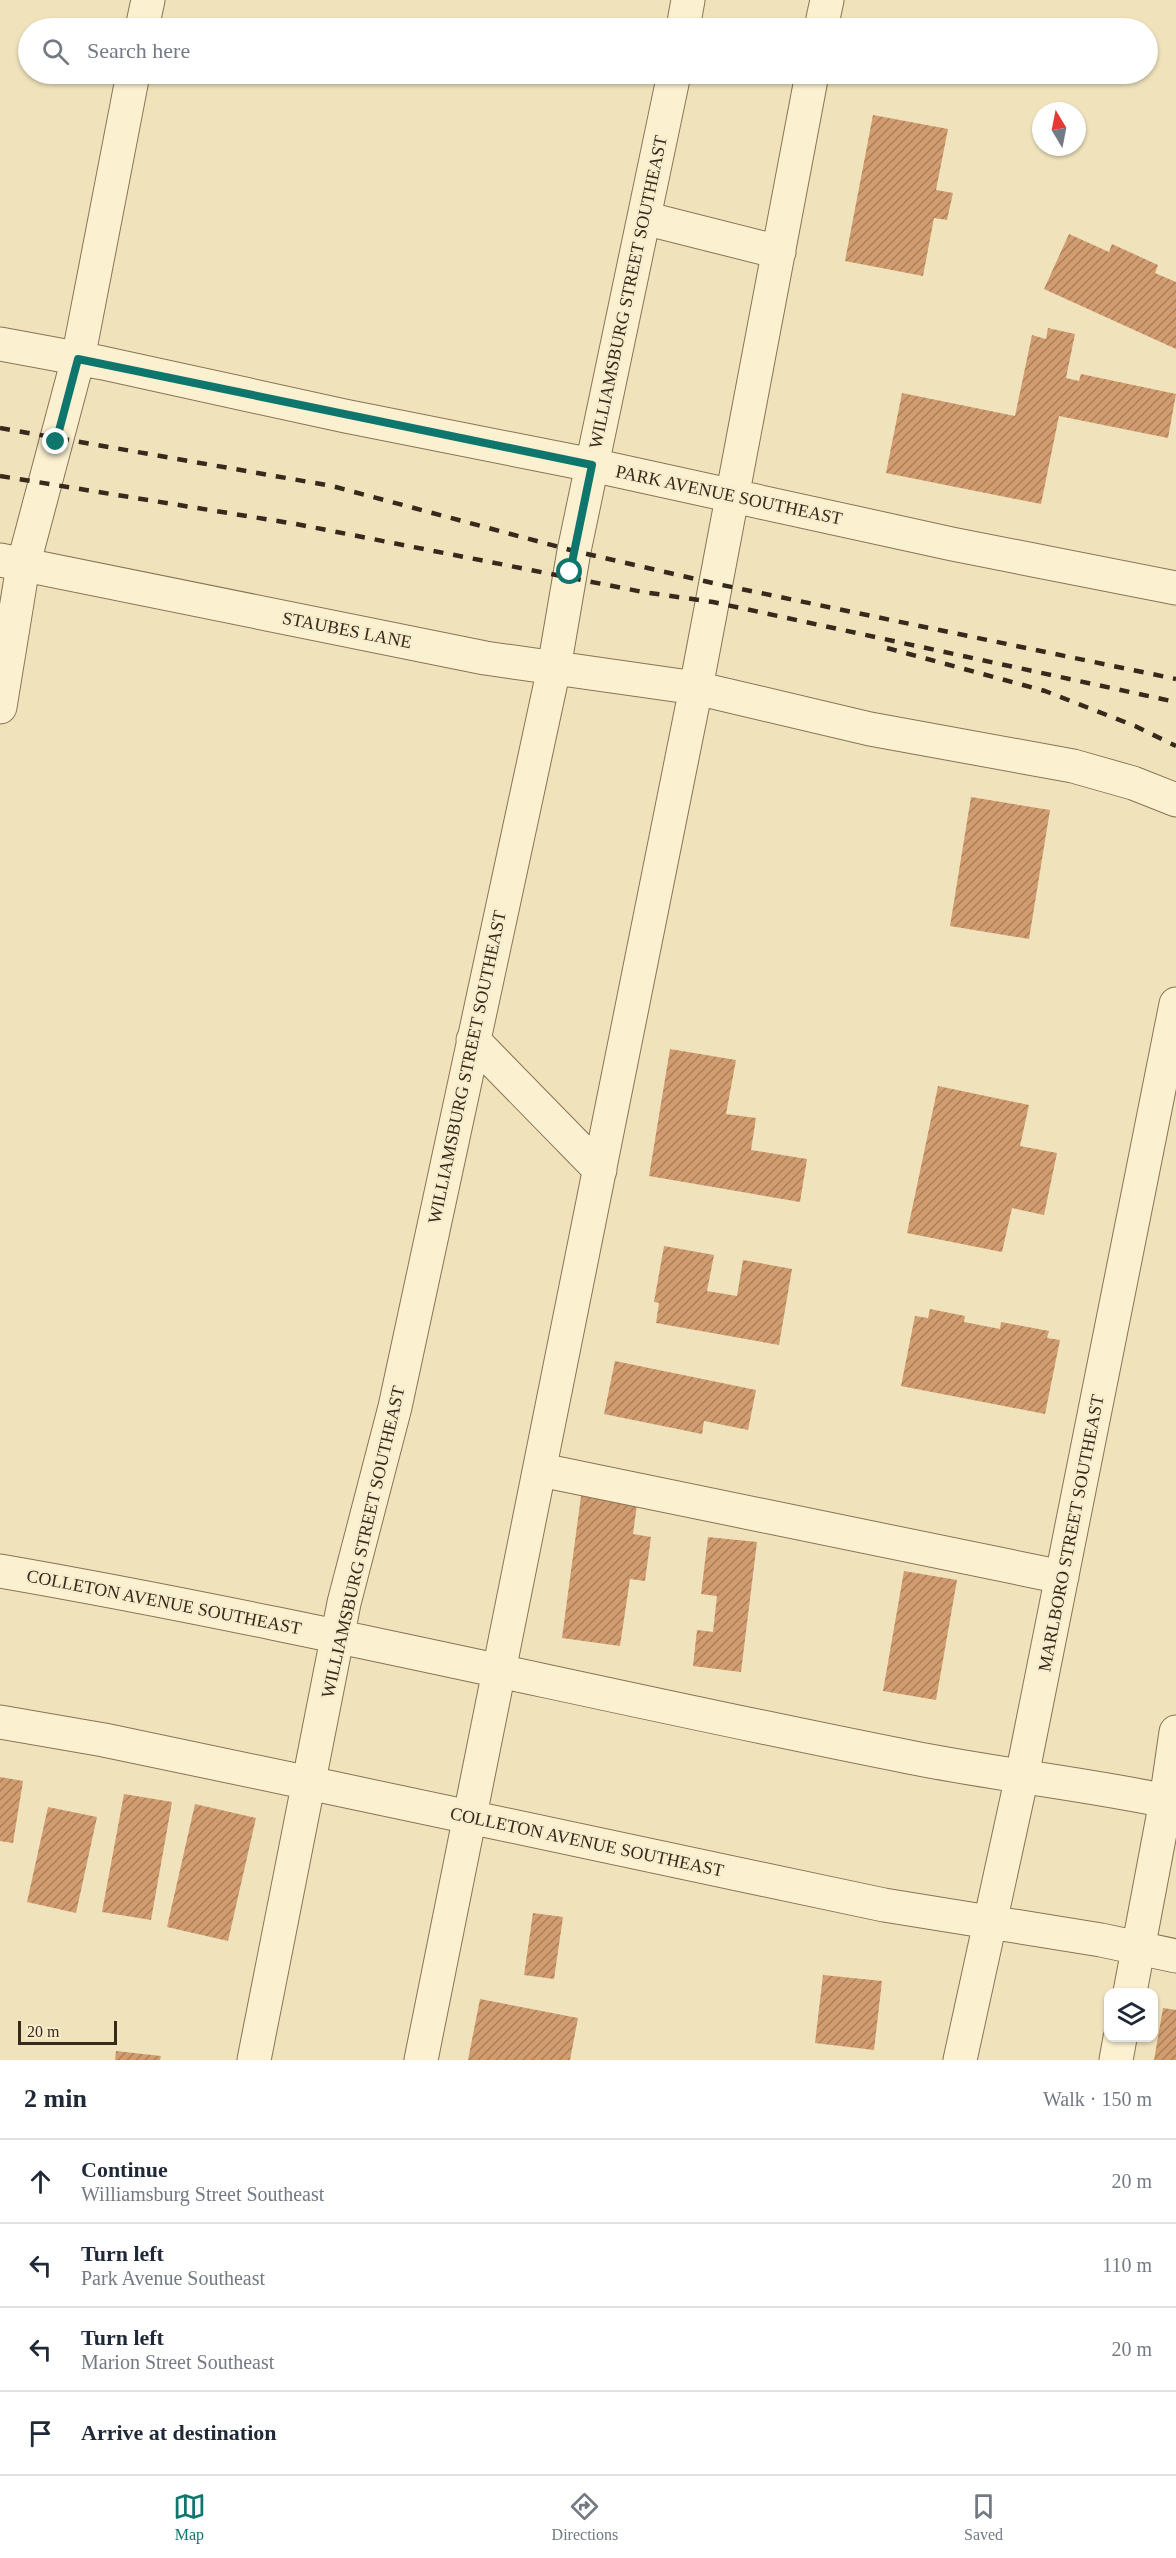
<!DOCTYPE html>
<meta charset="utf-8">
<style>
:root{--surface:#fff;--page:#f6f6f7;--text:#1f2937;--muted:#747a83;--line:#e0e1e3;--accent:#0f766e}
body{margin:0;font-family:"Times New Roman",serif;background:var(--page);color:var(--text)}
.controls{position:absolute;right:18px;bottom:18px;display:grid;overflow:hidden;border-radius:12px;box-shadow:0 2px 4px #0004}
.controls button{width:54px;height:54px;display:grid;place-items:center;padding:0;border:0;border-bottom:2px solid var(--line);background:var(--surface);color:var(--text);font:30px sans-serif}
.compass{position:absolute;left:1032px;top:102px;width:54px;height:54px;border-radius:50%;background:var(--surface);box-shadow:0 2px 4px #0004;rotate:350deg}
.scale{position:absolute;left:18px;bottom:15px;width:99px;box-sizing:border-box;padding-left:6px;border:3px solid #37291b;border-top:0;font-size:16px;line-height:21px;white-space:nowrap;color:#37291b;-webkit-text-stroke:4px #f7edcc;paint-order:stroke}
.stop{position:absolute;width:18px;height:18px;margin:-14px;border:4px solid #0f766e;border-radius:50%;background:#fff}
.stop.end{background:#0f766e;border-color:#fff;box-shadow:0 2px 6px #0008}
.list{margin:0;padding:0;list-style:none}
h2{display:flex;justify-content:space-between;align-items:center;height:78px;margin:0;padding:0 24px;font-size:26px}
h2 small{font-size:20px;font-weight:400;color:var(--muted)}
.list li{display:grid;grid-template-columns:39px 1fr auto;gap:18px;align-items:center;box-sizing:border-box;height:84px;padding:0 24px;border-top:2px solid var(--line)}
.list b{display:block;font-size:22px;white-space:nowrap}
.list p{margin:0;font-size:20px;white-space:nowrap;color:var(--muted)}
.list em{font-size:20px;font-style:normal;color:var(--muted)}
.icon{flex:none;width:33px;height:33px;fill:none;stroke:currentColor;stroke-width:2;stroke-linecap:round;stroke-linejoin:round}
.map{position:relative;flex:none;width:1176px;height:2060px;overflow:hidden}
.search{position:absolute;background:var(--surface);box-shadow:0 2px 4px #0004;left:18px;right:18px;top:18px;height:66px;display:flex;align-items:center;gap:15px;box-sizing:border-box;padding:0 21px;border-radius:33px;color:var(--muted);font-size:22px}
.sheet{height:414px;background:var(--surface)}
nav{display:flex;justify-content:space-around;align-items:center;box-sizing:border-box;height:84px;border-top:2px solid var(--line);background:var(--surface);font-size:16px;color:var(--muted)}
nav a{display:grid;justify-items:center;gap:3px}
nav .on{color:var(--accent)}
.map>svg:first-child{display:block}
</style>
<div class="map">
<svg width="1176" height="2060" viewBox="0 0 1176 2060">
<defs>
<pattern id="building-hatch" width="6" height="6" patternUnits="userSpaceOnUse" patternTransform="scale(1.5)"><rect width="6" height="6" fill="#d09c70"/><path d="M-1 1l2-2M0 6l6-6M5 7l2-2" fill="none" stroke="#aa7f5b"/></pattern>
</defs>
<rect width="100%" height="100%" fill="#f0e3bc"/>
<!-- building -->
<path fill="url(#building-hatch)" d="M873 115 948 129 936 190 953 193 947 220 934 218 923 276 845 261Z
M1069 234 1109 252 1112 244 1158 265 1155 273 1176 282V349L1044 289Z
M1048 328 1075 334 1066 378 1079 381 1081 374 1176 394 1168 438 1059 416 1041 504 886 473 902 393 1015 416 1032 335 1046 339Z
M971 797 1050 810 1029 939 950 926Z
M670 1049 736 1060 726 1114 756 1118 751 1150 807 1159 800 1202 649 1176Z
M938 1086 1029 1105 1020 1146 1057 1153 1044 1215 1012 1208 1002 1252 907 1233Z
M664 1246 714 1255 707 1291 737 1296 743 1260 792 1269 779 1345 656 1323 659 1303 654 1302Z
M930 1309 965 1316 964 1322 1000 1329 1001 1322 1049 1331 1047 1338 1060 1340 1045 1414 901 1386 915 1316 928 1318Z
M615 1361 756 1390 748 1430 704 1421 702 1434 604 1414Z
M582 1489 638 1497 633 1534 651 1537 645 1581 630 1579 620 1646 562 1638Z
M708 1537 757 1542 741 1672 693 1666 697 1630 713 1632 717 1596 701 1594Z
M904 1571 957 1580 936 1700 883 1691Z
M0 1777 23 1781 13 1843 0 1841Z
M124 1794 172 1802 151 1920 102 1912Z
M195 1804 256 1818 228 1941 167 1927Z
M48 1807 97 1817 76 1913 27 1902Z
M533 1913 563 1917 554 1979 524 1975Z
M823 1975 882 1981 874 2050 815 2043Z
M480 1999 578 2018 570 2060H468Z
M1163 2008 1176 2010V2060H1154Z
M116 2051 161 2056 160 2060H115Z"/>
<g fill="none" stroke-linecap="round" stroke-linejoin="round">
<defs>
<path id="minor" d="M142 28 148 0
M683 28 688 0
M821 28 827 0
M644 218 779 252
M0 344 103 363 345 416 592 465 952 544 1176 588
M0 560 485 658 696 688 870 729 1073 766 1133 783 1176 800
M0 707 23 566 78 359 133 74
M473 1040 600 1170
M541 1470 1062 1577
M0 1571C305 1624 605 1697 909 1757 998 1775 1088 1784 1176 1803
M0 1722 104 1740 309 1783 884 1905 1101 1940 1176 1956
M1130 1992 1166 1801 1176 1732
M254 2060 344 1603 395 1407 554 668 574 551 674 74
M421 2060 696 688 812 74
M960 2060 1022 1776 1176 1004
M1116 2060 1120 2038"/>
</defs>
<!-- minor casing -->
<use href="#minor" stroke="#887355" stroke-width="35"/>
<!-- minor -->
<use href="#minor" stroke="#fbf0d0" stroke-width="33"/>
<!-- rail -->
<path stroke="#37291b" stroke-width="4.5" stroke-dasharray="10 10" stroke-linecap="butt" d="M0 428 332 486 574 551 717 584 1176 679
M0 476 296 524 643 592 713 602 1176 702
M887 648 1045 691 1135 726 1176 746"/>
</g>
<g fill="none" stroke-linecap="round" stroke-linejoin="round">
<!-- route -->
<path stroke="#0f766e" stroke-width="8" d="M56 442 78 359 592 465 570 572"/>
</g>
<g text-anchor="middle" stroke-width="4.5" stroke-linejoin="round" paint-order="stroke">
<!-- street labels -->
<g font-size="18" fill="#37291b" stroke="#f7edcc">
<text transform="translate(628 292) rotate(-78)" y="6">WILLIAMSBURG STREET SOUTHEAST</text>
<text transform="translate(729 495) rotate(12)" y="6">PARK AVENUE SOUTHEAST</text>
<text transform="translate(347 630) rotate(11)" y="6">STAUBES LANE</text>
<text transform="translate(467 1067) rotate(-78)" y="6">WILLIAMSBURG STREET SOUTHEAST</text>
<text transform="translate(1071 1533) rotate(-79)" y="6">MARLBORO STREET SOUTHEAST</text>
<text transform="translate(363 1542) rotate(-77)" y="6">WILLIAMSBURG STREET SOUTHEAST</text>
<text transform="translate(164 1602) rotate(11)" y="6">COLLETON AVENUE SOUTHEAST</text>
<text transform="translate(587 1842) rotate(12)" y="6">COLLETON AVENUE SOUTHEAST</text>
</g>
</g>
</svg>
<div class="controls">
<button><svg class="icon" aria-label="layers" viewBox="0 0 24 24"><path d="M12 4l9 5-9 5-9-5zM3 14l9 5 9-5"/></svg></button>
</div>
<svg class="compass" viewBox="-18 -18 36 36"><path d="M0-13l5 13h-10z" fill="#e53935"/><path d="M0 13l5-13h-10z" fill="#747a83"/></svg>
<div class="scale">20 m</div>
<div class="stop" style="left:570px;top:572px"></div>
<div class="stop end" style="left:56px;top:442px"></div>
<div class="search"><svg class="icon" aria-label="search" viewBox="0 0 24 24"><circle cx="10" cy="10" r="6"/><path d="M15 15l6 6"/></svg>Search here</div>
</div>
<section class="sheet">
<h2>2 min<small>Walk · 150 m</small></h2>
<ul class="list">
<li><svg class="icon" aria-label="ahead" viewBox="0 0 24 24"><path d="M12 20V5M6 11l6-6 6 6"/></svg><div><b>Continue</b><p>Williamsburg Street Southeast</p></div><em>20 m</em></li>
<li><svg class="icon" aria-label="left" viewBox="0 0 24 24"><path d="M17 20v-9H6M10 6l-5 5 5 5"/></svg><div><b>Turn left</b><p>Park Avenue Southeast</p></div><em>110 m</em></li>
<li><svg class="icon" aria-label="left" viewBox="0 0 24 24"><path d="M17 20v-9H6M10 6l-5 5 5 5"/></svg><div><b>Turn left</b><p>Marion Street Southeast</p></div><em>20 m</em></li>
<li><svg class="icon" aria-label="arrive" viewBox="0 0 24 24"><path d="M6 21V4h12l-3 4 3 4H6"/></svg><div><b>Arrive at destination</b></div></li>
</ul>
</section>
<nav>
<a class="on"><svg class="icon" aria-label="map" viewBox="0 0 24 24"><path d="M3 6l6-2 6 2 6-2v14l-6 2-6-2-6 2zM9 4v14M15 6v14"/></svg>Map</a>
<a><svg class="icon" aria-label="directions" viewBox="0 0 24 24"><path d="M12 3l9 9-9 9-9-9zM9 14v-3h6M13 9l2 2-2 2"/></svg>Directions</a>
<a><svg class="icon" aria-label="saved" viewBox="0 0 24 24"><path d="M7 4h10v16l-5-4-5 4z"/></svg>Saved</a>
</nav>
